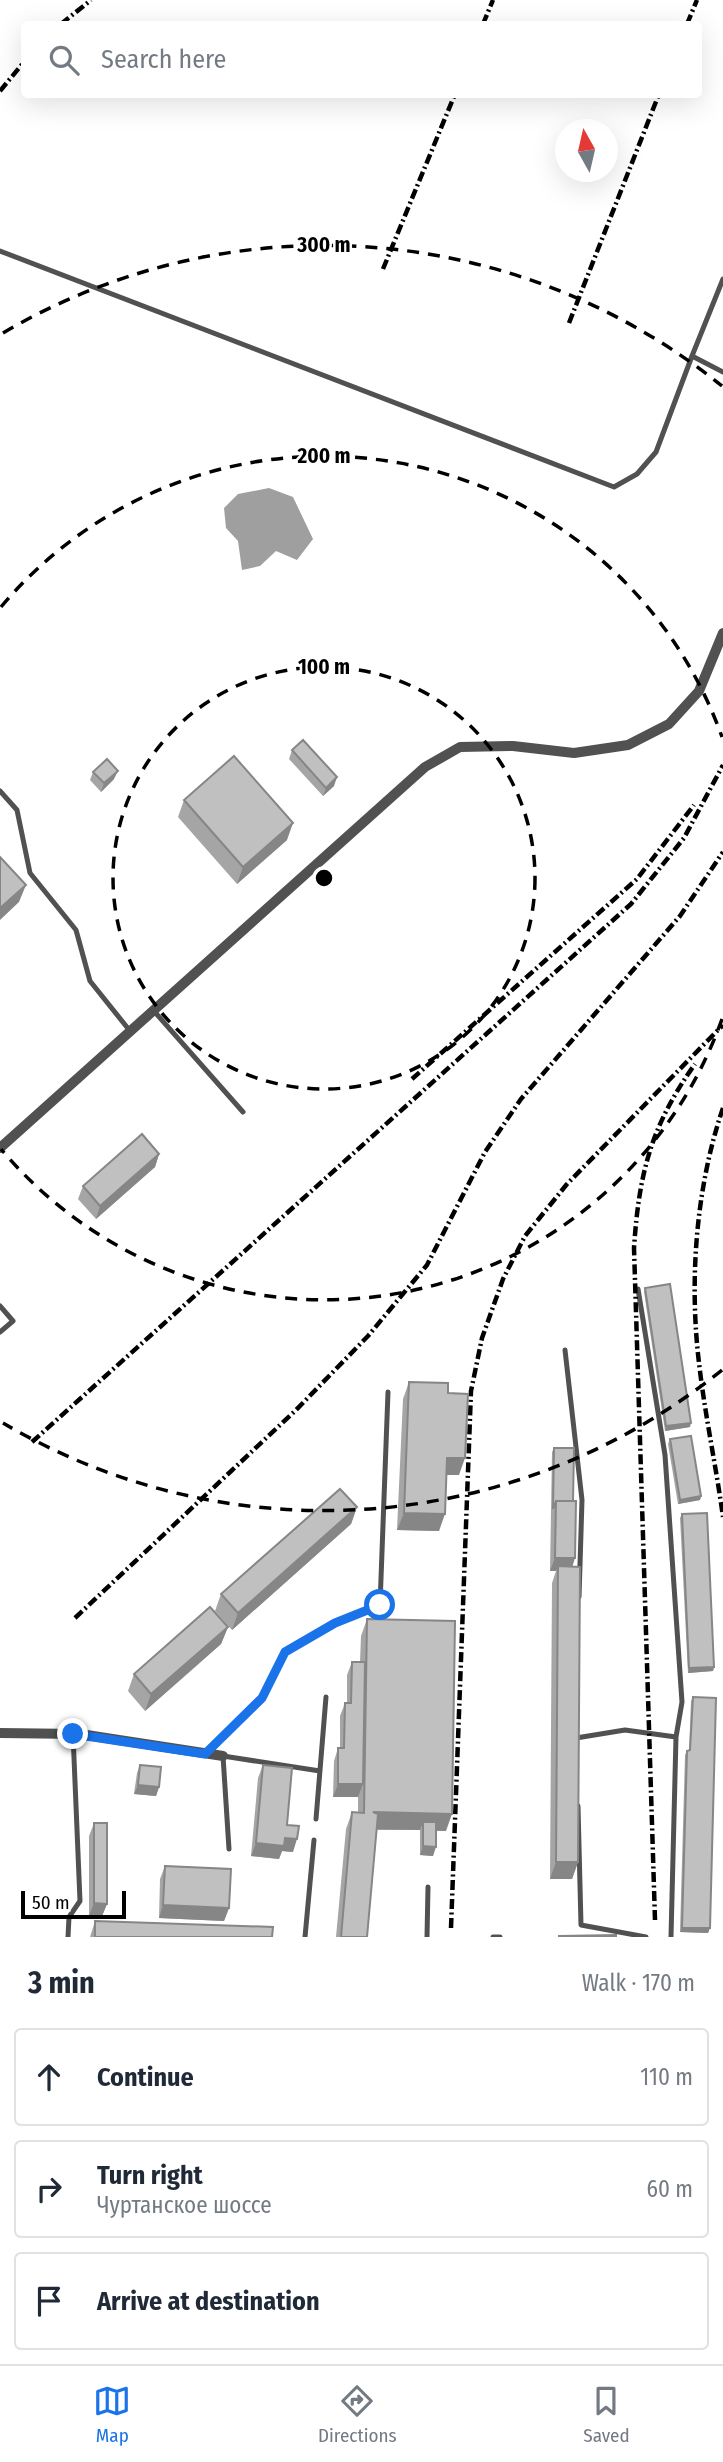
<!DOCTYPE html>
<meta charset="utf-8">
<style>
:root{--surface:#fff;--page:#f2f2f3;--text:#1f2937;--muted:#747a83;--line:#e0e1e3;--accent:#1a73e8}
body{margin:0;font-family:"Fira Sans Condensed",sans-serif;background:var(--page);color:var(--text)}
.compass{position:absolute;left:555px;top:119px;width:63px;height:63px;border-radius:50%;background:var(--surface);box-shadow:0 7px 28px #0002;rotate:352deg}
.scale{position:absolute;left:21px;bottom:18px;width:105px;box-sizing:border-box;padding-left:7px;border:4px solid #000;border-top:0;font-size:19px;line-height:24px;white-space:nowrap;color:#000;-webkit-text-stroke:5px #fff;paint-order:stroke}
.stop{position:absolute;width:21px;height:21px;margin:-16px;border:5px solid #1a73e8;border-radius:50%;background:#fff}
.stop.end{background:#1a73e8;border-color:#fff;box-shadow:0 2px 7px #0008}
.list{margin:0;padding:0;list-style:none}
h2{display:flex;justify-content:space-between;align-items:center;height:91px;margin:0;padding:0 28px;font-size:30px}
h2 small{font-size:23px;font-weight:400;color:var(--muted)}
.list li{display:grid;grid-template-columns:46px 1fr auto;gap:21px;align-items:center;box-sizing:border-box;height:98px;margin:0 14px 14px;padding:0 14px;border:2px solid var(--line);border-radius:7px}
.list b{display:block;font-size:26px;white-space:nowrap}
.list p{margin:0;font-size:23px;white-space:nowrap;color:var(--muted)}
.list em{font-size:23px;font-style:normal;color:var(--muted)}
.icon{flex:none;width:38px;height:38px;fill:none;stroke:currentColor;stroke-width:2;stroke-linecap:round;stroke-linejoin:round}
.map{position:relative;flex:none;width:723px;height:1937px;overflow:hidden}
.search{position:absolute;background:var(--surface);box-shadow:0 7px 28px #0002;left:21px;right:21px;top:21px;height:77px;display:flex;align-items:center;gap:18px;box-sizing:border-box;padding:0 24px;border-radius:7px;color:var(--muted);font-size:26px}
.sheet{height:427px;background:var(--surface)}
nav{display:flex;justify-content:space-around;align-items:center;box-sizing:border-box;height:98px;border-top:2px solid var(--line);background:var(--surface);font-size:19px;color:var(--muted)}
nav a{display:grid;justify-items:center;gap:4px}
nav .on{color:var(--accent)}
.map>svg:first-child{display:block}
</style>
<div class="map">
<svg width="723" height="1937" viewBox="0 0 723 1937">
<rect width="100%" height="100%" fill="#fff"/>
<!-- water -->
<path fill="#9f9f9f" d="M269 488 293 497 313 539 297 560 276 551 260 566 242 570 238 541 226 528 224 508 238 494Z"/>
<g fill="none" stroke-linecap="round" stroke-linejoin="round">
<!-- service -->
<path stroke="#515151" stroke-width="5" d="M0 251 614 487 637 474 656 452 692 356 723 372
M692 356 723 279
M0 791 17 810 30 873 76 930 90 981 130 1031
M153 1010 243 1112
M638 1289 665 1455 682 1702 676 1737 671 1937
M0 1306 13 1321 0 1332
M565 1350 582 1500 579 1597
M576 1738 625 1730 676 1737
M207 1752 263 1698 285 1652 335 1623 380 1605 388 1392
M578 1806 581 1925 646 1937
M316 1819 326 1697
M229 1849 223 1756 320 1771
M68 1937 69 1917 80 1901 73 1734
M305 1937 314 1840
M427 1937 428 1887
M493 1937H500"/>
<!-- minor -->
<path stroke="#515151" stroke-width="10" d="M0 1148 425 767 460 747 513 746 574 753 628 745 669 724 699 691 723 633
M0 1733 80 1734 223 1756"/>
<!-- rail -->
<path stroke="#000" stroke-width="4.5" stroke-dasharray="10 3.5 2 3.5" stroke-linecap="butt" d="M61 24 91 0
M483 24 493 0
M687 24 697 0
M0 91 24 62
M383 269 455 94
M569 323 659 94
M412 1079 637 879 694 805
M723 1108C696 1187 689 1280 699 1363 705 1415 716 1466 723 1517
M32 1442 631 904 684 838 723 765
M75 1618 296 1410 368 1336 427 1265 485 1152 521 1099 680 916 723 852
M655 1920 634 1248C639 1173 651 1126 695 1064
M451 1928 471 1391 482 1338 503 1279 525 1236 567 1184 723 1025"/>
</g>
<!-- wall -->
<path fill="#a5a5a5" d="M292 750 334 786 323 796 289 759Z
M93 772 114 779 101 792 90 780Z
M184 800 287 840 237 884 178 817Z
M159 1154 155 1167 96 1219 78 1199 83 1186Z
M645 1288 690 1427 665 1431 644 1292Z
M409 1382 448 1393 459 1475H446L439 1531 397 1530 403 1399Z
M670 1439 701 1496 700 1500 678 1504 668 1444Z
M554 1448 572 1566 578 1862 572 1879H550L552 1583 556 1571H550L552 1452Z
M357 1507 351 1524 232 1630 215 1611 221 1594Z
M682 1514 714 1667 713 1671 688 1673 680 1518Z
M367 1619 446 1831H436L433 1856 420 1855V1830H377L367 1937H336L346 1829 352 1812H358V1797H333L334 1761 338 1748H340V1716L345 1703H347V1675L352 1662H360L361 1636Z
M228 1627 221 1644 145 1711 128 1691 134 1674Z
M693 1697 710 1928 708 1933 680 1932 685 1755 687 1751H689L691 1701Z
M140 1765 159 1787 156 1796 134 1794 137 1773Z
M263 1765 287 1825 293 1852 282 1851 279 1859 251 1856 258 1778Z
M94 1823 107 1904 102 1916H89V1836Z
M165 1866 229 1908 224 1921 159 1918 160 1879Z
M95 1921 272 1937H90Z"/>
<!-- shaded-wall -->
<path fill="#868686" d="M118 771 114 779 101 792 104 783Z
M337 777 334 786 323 796 326 788Z
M293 823 287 840 237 884 243 867Z
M26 885 19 902 0 920V908Z
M159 1154 155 1167 96 1219 100 1206Z
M691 1423 690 1427 665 1431 666 1426Z
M447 1458H465L459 1475H441Z
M701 1496 700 1500 678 1504 680 1500Z
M357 1507 351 1524 232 1630 238 1613Z
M404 1513 445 1514 439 1531 397 1530Z
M555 1558H575L571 1571 558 1566 556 1571H550Z
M228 1627 221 1644 145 1711 151 1694Z
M714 1667 713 1671 688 1673 689 1668Z
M338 1784H363L358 1797H333Z
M138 1785 159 1787 156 1796 134 1794Z
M373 1812 452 1814 446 1831 423 1830V1822L420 1830 367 1829Z
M285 1838 297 1839 293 1852 282 1851 279 1859 251 1856 256 1843Z
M423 1846 436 1847 433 1856 420 1855Z
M556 1862H578L572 1879H550Z
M94 1903 107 1904 102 1916H89Z
M163 1905 229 1908 224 1921 159 1918Z
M682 1928H710L708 1933 680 1932Z"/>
<!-- building -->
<path fill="#c0c0c0" stroke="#868686" stroke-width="2" d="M303 740 337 777 326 788 292 750Z
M234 756 293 823 243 867 184 800Z
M107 759 118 771 104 783 93 772Z
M0 857 26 885 0 908Z
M142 1134 159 1154 100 1206 83 1186Z
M670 1284 691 1423 666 1426 645 1288Z
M409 1382 448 1383V1393L468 1394 465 1458H447L445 1514 404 1513Z
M691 1436 701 1496 680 1500 670 1439Z
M554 1448H574L573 1501H556L553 1509Z
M340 1489 357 1507 238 1613 221 1594Z
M556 1501H576L575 1558H555Z
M707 1513 714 1667 689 1668 682 1514Z
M558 1566 580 1567 578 1862H556Z
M210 1607 228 1627 151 1694 134 1674Z
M367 1619 455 1621 452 1814 373 1812 378 1814 367 1937H341L352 1812 364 1813Z
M352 1662H365L363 1784H338V1748H344L345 1703H351Z
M693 1697 716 1698 710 1928H682L687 1751 690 1750Z
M140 1765 161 1767 159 1787 138 1785Z
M263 1765 292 1768 287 1825 299 1826 297 1839 285 1838 284 1846 256 1843Z
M423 1822H436V1847L423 1846Z
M94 1823H107V1904L94 1903Z
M165 1866 231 1869 229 1908 163 1905Z
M95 1921 273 1927 272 1937H95Z
M616 1935V1937H559V1936Z"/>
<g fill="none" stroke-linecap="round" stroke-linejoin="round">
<!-- route -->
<path stroke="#1a73e8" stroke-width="9" d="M73 1734 205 1754 262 1698 285 1652 335 1623 380 1605"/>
</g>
<!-- distance rings -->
<g fill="none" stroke="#000" stroke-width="3.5" stroke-dasharray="12 9">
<circle cx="324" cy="878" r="211"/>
<path d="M722 1019A422 422 0 0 1 1 1149M1 607A422 422 0 0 1 722 737"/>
<path d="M722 1370A633 633 0 0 1 3 1423M3 333A633 633 0 0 1 722 386"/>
</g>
<circle cx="324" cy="878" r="10" fill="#000" stroke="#fff" stroke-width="3.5"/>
<g font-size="21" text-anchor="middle" font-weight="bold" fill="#000" stroke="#fff" stroke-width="5" stroke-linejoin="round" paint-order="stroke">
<text x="324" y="252">300 m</text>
<text x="324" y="463">200 m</text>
<text x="324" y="674">100 m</text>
</g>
</svg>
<svg class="compass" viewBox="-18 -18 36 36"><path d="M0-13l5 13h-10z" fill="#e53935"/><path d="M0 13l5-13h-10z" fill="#747a83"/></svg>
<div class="scale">50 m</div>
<div class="stop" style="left:380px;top:1605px"></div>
<div class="stop end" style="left:73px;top:1734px"></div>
<div class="search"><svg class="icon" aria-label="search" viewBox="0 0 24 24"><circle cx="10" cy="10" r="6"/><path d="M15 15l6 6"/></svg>Search here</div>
</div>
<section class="sheet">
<h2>3 min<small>Walk · 170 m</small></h2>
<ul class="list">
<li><svg class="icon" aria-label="ahead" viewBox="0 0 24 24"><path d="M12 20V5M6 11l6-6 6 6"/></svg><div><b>Continue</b></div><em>110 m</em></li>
<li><svg class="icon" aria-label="right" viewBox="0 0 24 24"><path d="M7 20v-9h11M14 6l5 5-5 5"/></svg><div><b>Turn right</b><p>Чуртанское шоссе</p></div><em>60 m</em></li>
<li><svg class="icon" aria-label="arrive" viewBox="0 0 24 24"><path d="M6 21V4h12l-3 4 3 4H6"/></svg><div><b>Arrive at destination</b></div></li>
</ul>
</section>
<nav>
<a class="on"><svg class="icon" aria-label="map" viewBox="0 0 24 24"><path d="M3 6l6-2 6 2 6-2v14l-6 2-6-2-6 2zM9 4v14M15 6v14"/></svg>Map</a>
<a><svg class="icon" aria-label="directions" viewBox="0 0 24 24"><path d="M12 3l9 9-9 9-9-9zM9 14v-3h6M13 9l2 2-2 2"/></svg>Directions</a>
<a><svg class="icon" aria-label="saved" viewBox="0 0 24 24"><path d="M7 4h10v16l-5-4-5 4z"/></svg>Saved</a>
</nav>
